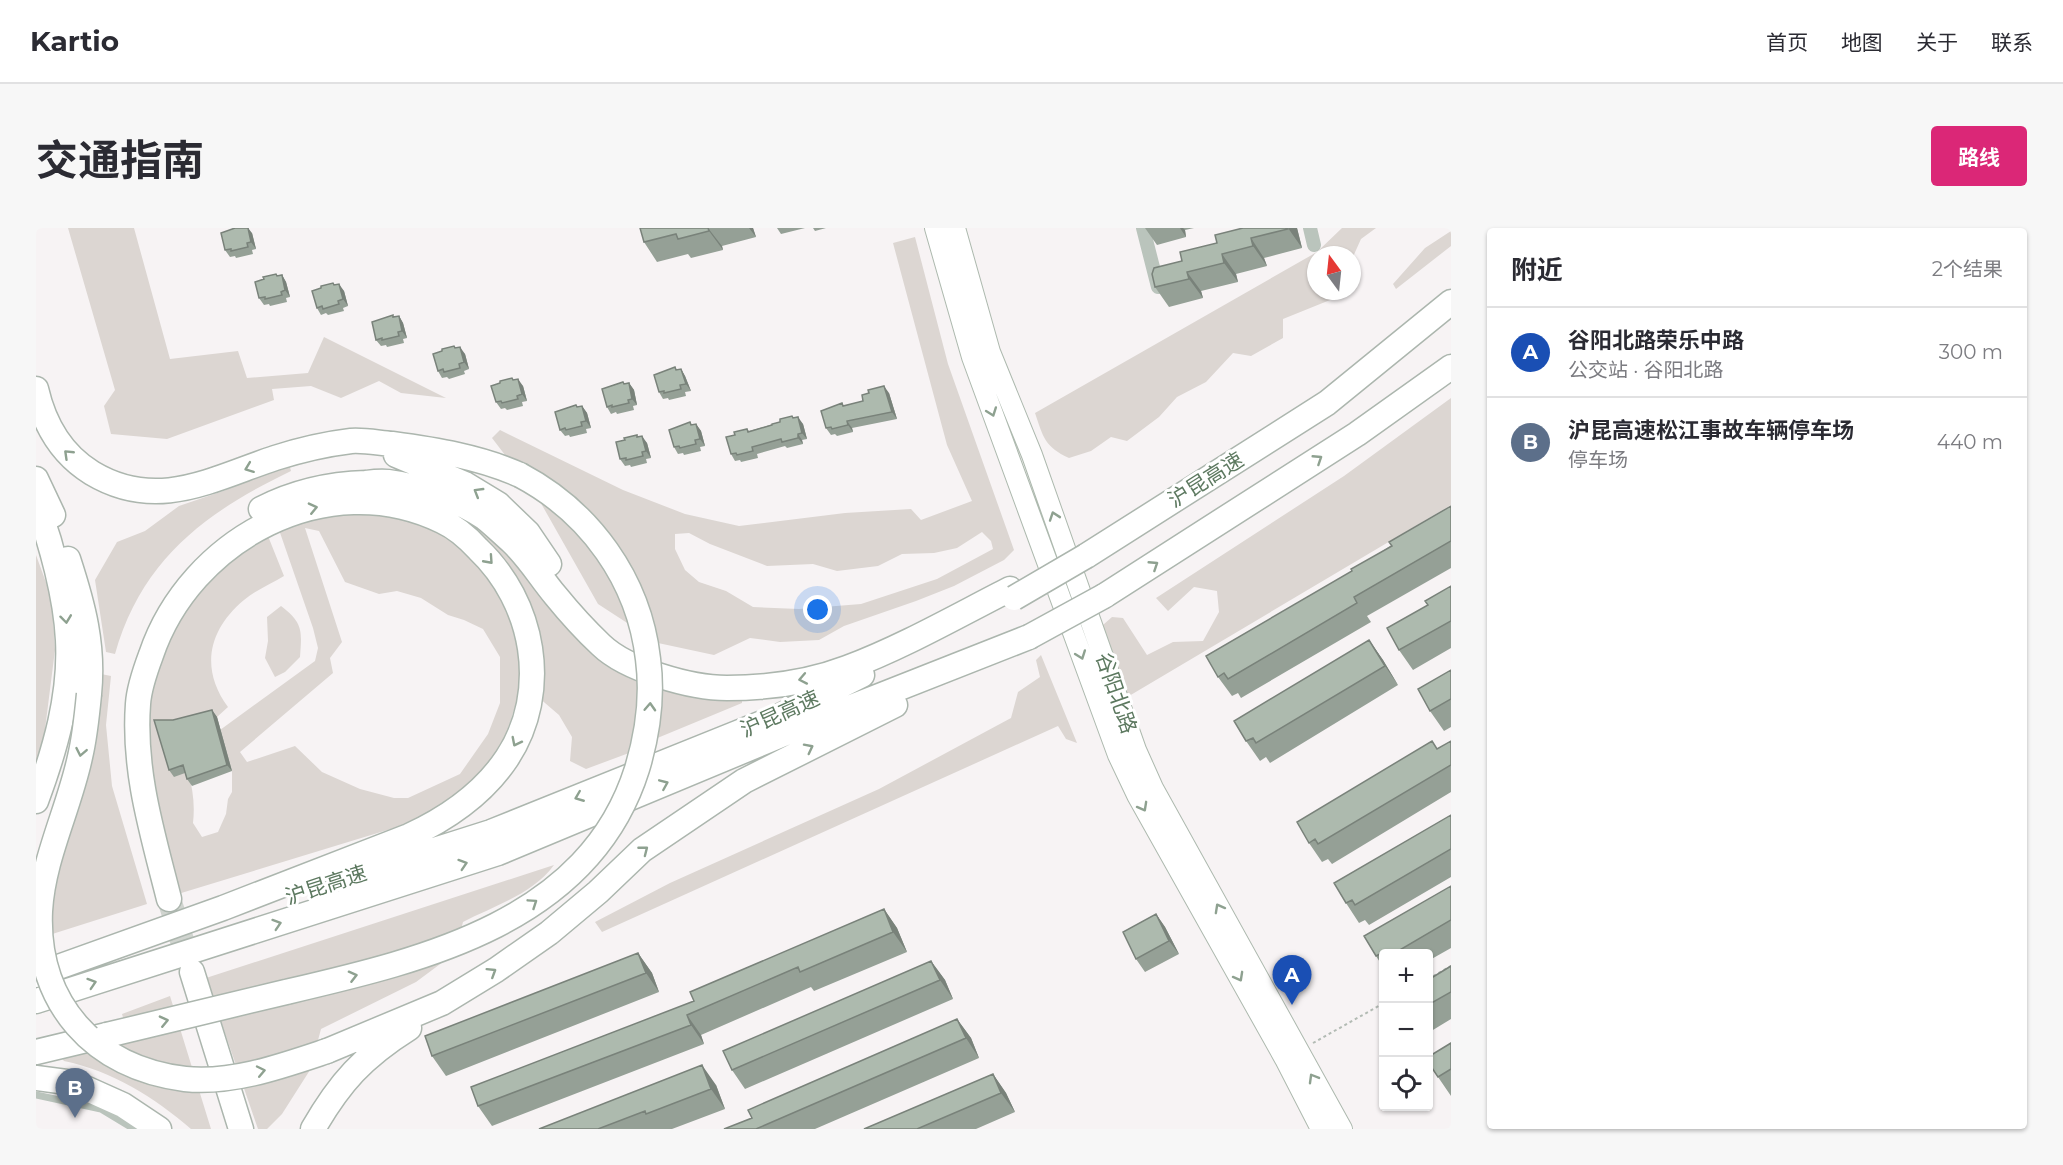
<!DOCTYPE html>
<html lang="zh">
<meta charset="utf-8">
<style>
:root{--surface:#fff;--page:#f7f7f7;--text:#2b2b33;--muted:#7c7c81;--line:#e1e1e2;--accent:#db2777}
body{margin:0;font-family:Montserrat,"Noto Sans SC",sans-serif;background:var(--page);color:var(--text)}
.controls{position:absolute;right:18px;bottom:18px;display:grid;overflow:hidden;border-radius:6px;box-shadow:0 2px 4px #0004}
.controls button{width:54px;height:54px;display:grid;place-items:center;padding:0;border:0;border-bottom:2px solid var(--line);background:var(--surface);color:var(--text);font:30px sans-serif}
.compass{position:absolute;left:1271px;top:18px;width:54px;height:54px;border-radius:50%;background:var(--surface);box-shadow:0 2px 4px #0004;rotate:345deg}
.you{position:absolute;left:782px;top:382px;width:21px;height:21px;margin:-15px;border:4px solid #fff;border-radius:50%;background:#1a73e8;box-shadow:0 0 0 9px #1a73e833}
.badge{display:grid;place-items:center;width:39px;height:39px;border-radius:50%;background:var(--accent);color:#fff;font-size:20px;font-weight:700}
.pin{position:absolute;translate:-50% -50px;filter:drop-shadow(0 2px 3px #0008)}
.pin::after{content:'';position:absolute;top:32px;width:21px;height:18px;background:inherit;clip-path:polygon(0 0,100% 0,50% 100%)}
.list{margin:0;padding:0;list-style:none}
h2{display:flex;justify-content:space-between;align-items:center;height:78px;margin:0;padding:0 24px;font-size:26px}
h2 small{font-size:20px;font-weight:400;color:var(--muted)}
.list li{display:grid;grid-template-columns:39px 1fr auto;gap:18px;align-items:center;box-sizing:border-box;height:90px;padding:0 24px;border-top:2px solid var(--line)}
.list b{display:block;font-size:22px;white-space:nowrap}
.list p{margin:0;font-size:20px;white-space:nowrap;color:var(--muted)}
.list em{font-size:20px;font-style:normal;color:var(--muted)}
.icon{flex:none;width:33px;height:33px;fill:none;stroke:currentColor;stroke-width:2;stroke-linecap:round;stroke-linejoin:round}
.map{position:relative;flex:none;width:1415px;height:901px;overflow:hidden;border-radius:6px}
header{display:flex;align-items:center;gap:36px;box-sizing:border-box;height:84px;padding:0 30px;background:var(--surface);border-bottom:2px solid var(--line)}
header strong{font-size:28px}
nav{display:flex;gap:33px;margin-inline-start:auto;font-size:21px}
.intro{display:flex;align-items:center;justify-content:space-between;box-sizing:border-box;height:144px;padding:0 36px}
h1{margin:0;font-size:42px}
.button{padding:15px 27px;border-radius:6px;background:var(--accent);color:#fff;font-size:21px;font-weight:700}
main{display:flex;gap:36px;padding:0 36px}
aside{flex:1;background:var(--surface);border-radius:6px;box-shadow:0 2px 4px #0004}
.map>svg:first-child{display:block}
</style>
<header>
<strong>Kartio</strong>
<nav><a>首页</a><a>地图</a><a>关于</a><a>联系</a></nav>
</header>
<div class="intro"><h1>交通指南</h1><a class="button">路线</a></div>
<main>
<div class="map">
<svg width="1415" height="901" viewBox="0 0 1415 901">
<rect width="100%" height="100%" fill="#f7f3f4"/>
<!-- green -->
<path fill="#dcd6d2" fill-rule="evenodd" d="M32 0H98L134 131 202 123 211 150 272 145 288 109 410 170 365 165 343 153 305 170 275 158 236 161 238 172 131 211 75 206 68 178 79 162Z
M1306 0H1340L1325 11 1316 31V27H1280V63H1306L1299 70 1247 91V110L1215 128 1197 125 1170 154 1141 169 1123 189 1091 213 1075 209 1055 223 1033 230C1009 219 1007 209 999 185L1281 24Z
M1415 3V18L1360 61 1357 56 1389 20Z
M879 9 912 136 978 322 968 332 918 358 880 373 808 398 783 412 744 414 714 410 678 427 622 415 562 376 502 270 456 210 464 202 587 262 649 286 703 298 809 285 875 281 885 292 936 273 911 217 857 15ZM946 304 955 313 957 321 901 351 825 376 763 381 717 379 690 363 663 354 649 342 639 321V306L653 305 674 316 731 338 777 336 801 343 842 338 866 326 898 325 921 320Z
M1415 170V277L1093 468 1084 467 1059 404 1076 389 1087 390 1111 427 1137 414 1167 413 1183 384 1181 363 1158 359 1132 383 1120 370 1308 248Z
M252 232 255 243C170 284 106 331 79 426L70 424 59 352 81 314 109 303 143 278 190 262Z
M403 273 449 297 547 417 571 432 600 445C609 470 597 499 593 525L550 541 534 533 536 509 523 487 502 469 504 419Z
M343 278 411 305 460 350 484 414 486 457 468 513 442 555 396 586 358 600 142 666 115 573 106 471 157 361 230 303 248 348C235 356 220 362 208 372 172 402 164 441 192 479L181 489 152 544C157 561 159 577 157 595L166 609 182 604 190 586 192 571 196 564V543L184 502 279 433 282 420 277 400 241 296ZM269 300 283 303 309 354 343 366 361 363 385 370 412 387 428 392 447 401 464 429V475L452 506 424 546 372 570H358L324 561 286 544 259 518 211 534 204 524 297 445 294 430 306 414Z
M0 327 16 371 19 422 7 517 0 536Z
M245 378C267 395 266 402 264 429L249 444 239 449 229 430 232 413 231 389Z
M1005 427 1041 515 1030 511 1022 498 566 704 559 694 634 655 843 561 975 490 982 464 1004 449 1000 432Z
M65 446 75 448 70 497 76 558 111 676 10 708 8 682Z
M624 457 706 467V475L619 511Z
M518 637C497 666 458 678 427 694L419 725 380 754 285 801 274 842 246 886 231 901H222L170 750Z
M134 768 175 901H155C118 869 76 843 28 833L23 827 92 807 86 786Z"/>
<g fill="none" stroke-linecap="round" stroke-linejoin="round">
<!-- highway-tunnel -->
<path stroke="#d0d4cf" stroke-width="24" stroke-dasharray="24 12" stroke-linecap="butt" d="M133 671 156 744"/>
<defs>
<path id="secondary" d="M899 0 936 129 1082 527 1101 567 1249 831 1285 901
M919 0 954 124 996 227 1100 522 1117 560 1306 901"/>
<path id="highway" d="M0 161C8 196 25 226 56 245 121 284 176 251 239 230 264 222 290 216 315 213 328 212 343 215 356 216 400 222 444 229 484 247
M360 227 429 256 462 276 492 305 513 336
M0 251 17 287
M0 274C15 314 30 369 32 412 35 467 19 522 0 573
M225 281C258 264 293 256 330 255 337 254 345 253 352 254 383 258 423 272 449 290 458 297 467 306 476 314 493 330 504 349 519 367 532 383 549 402 565 417 591 442 655 460 691 460 730 460 774 454 811 440 867 419 921 388 974 361
M1050 328 1291 175 1415 74
M32 331C47 377 58 417 53 466
M1068 368 1321 206 1415 139
M304 652 455 604 746 487 826 447
M156 744 205 901
M0 747 187 680 373 608C412 590 447 566 471 530 515 463 498 374 442 321 432 310 419 299 406 293 291 237 154 311 115 427 109 443 103 460 102 476 97 544 117 607 133 671
M0 773 462 625 767 498 993 409
M291 823 406 775 460 742 513 705 562 664 606 622 708 553 859 477
M0 824 71 807
M0 850 38 855 87 877 123 901
M277 901C304 854 327 829 373 800"/>
</defs>
<!-- secondary casing -->
<use href="#secondary" stroke="#adb9ae" stroke-width="22"/>
<!-- highway casing -->
<use href="#highway" stroke="#acb6ae" stroke-width="27"/>
<!-- path -->
<path stroke="#b3bbb4" stroke-width="2" stroke-dasharray="3 3" stroke-linecap="butt" d="M1392 751 1415 738
M1277 815 1348 775"/>
<!-- lane -->
<path stroke="#bac4bc" stroke-width="7" d="M0 867 65 881 98 901"/>
<!-- street -->
<path stroke="#bac4bc" stroke-width="14" d="M1107 0 1122 59
M1274 0 1278 17"/>
<!-- secondary -->
<use href="#secondary" stroke="#fff" stroke-width="20"/>
<!-- highway -->
<use href="#highway" stroke="#fff" stroke-width="24"/>
<defs>
<path id="highway-bridge" d="M978 370 1050 328
M993 409 1068 368
M53 466C51 487 49 508 44 529 33 581 7 630 4 683 0 775 58 840 149 851 196 856 246 838 291 823
M71 807C131 793 190 778 250 764 387 732 553 694 601 541 612 505 617 469 612 431 603 352 554 284 484 247"/>
</defs>
<!-- highway-bridge casing -->
<use href="#highway-bridge" stroke="#acb6ae" stroke-width="27" stroke-linecap="butt"/>
<!-- highway-bridge -->
<use href="#highway-bridge" stroke="#fff" stroke-width="24"/>
</g>
<!-- wall -->
<path fill="#95a096" d="M604 0H717L720 9 686 18 687 22 655 30 652 26 621 34 608 14Z
M741 0H769L745 6Z
M777 0H790L779 3Z
M1109 0H1158L1149 2 1150 9 1121 17Z
M1261 0 1266 20 1228 30 1231 38 1200 46 1202 54 1165 63 1167 70 1133 79 1119 59 1146 33 1181 15 1179 7Z
M216 5 220 21 216 22 217 26 200 30 199 28 194 29 189 22Z
M240 46 241 48 246 47 250 54 254 69 250 70 251 74 234 78 233 76 228 77 223 70 228 51Z
M297 55 299 57 308 63 312 78 307 80 308 83 292 87 290 85 285 87 281 80 285 60Z
M363 88 367 95 371 110 367 111 368 115 351 119 350 117 345 118 340 112 358 89Z
M418 118 420 120 429 126 433 141 428 143 429 146 413 151 411 149 406 150 402 143 406 123Z
M645 141 649 148 655 163 649 164 650 168 633 172 632 170 627 171 623 164 641 142Z
M478 152 487 158 491 173 486 174 487 178 471 182 469 180 465 181 460 174Z
M593 155 598 162 601 177 597 178 598 182 581 186 580 184 575 186 571 179 589 156Z
M853 165 861 191 816 200 817 204 801 208 799 206 795 207 790 200 808 178 827 173Z
M546 178 551 185 555 200 550 201 551 205 534 209 533 207 529 208 524 202 542 179Z
M758 190 767 196 771 211 766 212 767 216 751 220 749 218 721 226 722 230 705 234 704 232 699 233 695 226 699 207 711 201 713 203Z
M660 196 665 203 669 218 664 219 665 223 648 227 647 225 642 226 638 219 656 197Z
M601 207 602 209 611 215 615 230 610 231 611 235 595 239 594 237 589 238 584 231 589 212Z
M1415 278V340L1331 388 1335 394 1205 470 1202 465 1196 468 1182 449 1316 343Z
M1415 358V420L1377 442 1363 422 1392 377Z
M1333 412 1347 432 1362 457 1234 535 1230 529 1224 533 1210 513Z
M1415 442V499L1408 503 1394 483Z
M176 482 181 489 196 543 156 558 151 551 149 545 138 549 133 542 137 492Z
M1396 513 1401 521 1415 513V564L1296 636 1292 631 1286 634 1273 615Z
M1415 587V649L1333 697 1329 692 1323 695 1310 675Z
M1415 658V720L1392 733V726H1347V739L1340 728Z
M848 681 861 700 871 724 778 763 775 759 665 807 668 816 456 898 442 878Z
M1120 686 1129 699 1143 726 1109 744 1100 731Z
M602 725 616 745 623 764 410 848 396 828Z
M895 733 909 752 917 771 709 861 696 842Z
M1415 738V791L1392 805V752Z
M921 791 935 810 943 830 779 901H688L716 890Z
M1415 815V868L1402 849Z
M957 846 970 865 979 884 940 901H828Z
M680 857 689 881 636 901H503Z"/>
<!-- shaded-wall -->
<path fill="#79827a" d="M212 0 216 5 220 21 215 14Z
M672 0 686 18 687 22 673 3Z
M713 0H717L720 9Z
M1144 0H1147L1149 2 1150 9Z
M1252 0H1261L1266 20Z
M1215 10 1228 30 1231 38 1217 18Z
M1186 26 1200 46 1202 54 1188 35Z
M1151 44 1165 63 1167 70 1153 51Z
M246 47 250 54 254 69 249 62Z
M303 56 308 63 312 78 307 71Z
M363 88 367 95 371 110 366 103Z
M424 119 429 126 433 141 428 134Z
M645 141 649 148 655 163 650 156Z
M482 151 487 158 491 173 486 166Z
M593 155 598 162 601 177 596 171Z
M848 158 853 165 861 191 856 184Z
M546 178 551 185 555 200 550 193Z
M762 189 767 196 771 211 766 205Z
M811 193 816 200 817 204 812 197Z
M660 196 665 203 669 218 664 211Z
M762 206 766 212 767 216 762 210Z
M606 208 611 215 615 230 610 223Z
M1333 412 1347 432 1362 457 1349 438Z
M176 482 181 489 196 543 191 537Z
M848 681 861 700 871 724 857 704Z
M1120 686 1129 699 1143 726 1133 713Z
M602 725 616 745 623 764 610 745Z
M895 733 909 752 917 771 904 752Z
M651 787 665 807 668 816 655 797Z
M921 791 935 810 943 830 930 810Z
M666 837 680 857 689 881 675 861Z
M957 846 970 865 979 884 965 865Z"/>
<!-- building -->
<path fill="#adbaae" stroke="#79827a" stroke-width="1.5" d="M199 0H212L215 14 211 15 212 19 195 23V21L189 22 185 5Z
M604 0H672L673 3 642 11 640 6 608 14Z
M1207 0H1252V1L1215 10 1217 18 1186 26 1188 35 1151 44 1153 51 1119 59 1116 46 1118 40 1146 33 1144 24 1181 15 1179 7Z
M240 46 241 48 246 47 249 62 245 64 246 67 229 71V69L223 70 219 54 228 51 227 49Z
M297 55 298 57 303 56 307 71 302 73 303 76 287 81 286 78 281 80 276 63 285 60V58Z
M357 87V89L363 88 366 103 362 104 363 108 346 112V110L340 112 336 94Z
M418 118 419 120 424 119 428 134 423 136 424 140 408 144 407 141 402 143 397 126 406 123V121Z
M639 139 640 142 645 141 650 156 644 157 645 161 628 165V163L623 164 618 147Z
M476 150 477 152 482 151 486 166 481 168 482 171 466 175 465 173 460 174 455 158 464 155V153Z
M587 154 588 156 593 155 596 171 592 172 593 175 576 179V177L571 179 566 161Z
M848 158 856 184 811 193 812 197 796 201 795 199 790 200 785 183 806 175 807 178 827 173 826 167 833 165 832 162Z
M540 177 541 179 546 178 550 193 545 194 546 198 530 202 529 200 524 202 519 184Z
M756 188 757 190 762 189 766 205 762 206V210L746 214 745 211 716 219 717 223 701 227 700 225 695 226 690 209 699 207 698 204 711 201 712 204 736 197V196L744 194V191Z
M654 194 655 197 660 196 664 211 659 212 660 216 644 220 643 218 638 219 633 202Z
M601 207V209L606 208 610 223 606 224 607 228 590 232V230L584 231 580 214 589 212 588 210Z
M1415 278V313L1318 369 1321 375 1192 451 1188 445 1182 449 1170 428 1316 343 1315 341 1356 318 1353 314Z
M1415 358V393L1363 422 1351 400 1392 377 1389 373Z
M1333 412 1349 438 1220 515 1217 510 1210 513 1198 493Z
M1415 442V471L1394 483 1382 461Z
M176 482 191 537 151 551 147 537 133 542 118 492H137Z
M1396 513 1401 521 1415 513V537L1282 616 1279 611 1273 615 1261 594Z
M1415 587V621L1319 677 1316 672 1310 675 1298 655Z
M1415 658V692L1357 726H1347V727L1346 725 1340 728 1328 708Z
M848 681 857 704 764 744 762 739 651 787 655 797 442 878 435 859 658 773 654 764Z
M1120 686 1133 713 1100 731 1087 704Z
M602 725 610 745 396 828 389 808Z
M895 733 904 752 696 842 687 823Z
M1415 738V764L1392 777V752Z
M921 791 930 810 720 901H688L716 890 712 882Z
M1415 815V841L1402 849 1392 834V829Z
M666 837 675 861 610 886 609 883 562 901H503Z
M957 846 965 865 881 901H828Z"/>
<!-- one-way arrows -->
<defs><path id="oneway-chevron" d="M-2-3.5L2.5 0L-2 3.5" fill="none" stroke-width="1.6" stroke-linecap="round" stroke-linejoin="round" transform="scale(1.5)"/></defs>
<g stroke="#8ea190">
<use href="#oneway-chevron" transform="translate(956 184) rotate(70)"/>
<use href="#oneway-chevron" transform="translate(32 226) rotate(-136)"/>
<use href="#oneway-chevron" transform="translate(1282 231) rotate(-33)"/>
<use href="#oneway-chevron" transform="translate(213 240) rotate(159)"/>
<use href="#oneway-chevron" transform="translate(442 264) rotate(-149)"/>
<use href="#oneway-chevron" transform="translate(277 280) rotate(-13)"/>
<use href="#oneway-chevron" transform="translate(1018 288) rotate(-109)"/>
<use href="#oneway-chevron" transform="translate(453 332) rotate(48)"/>
<use href="#oneway-chevron" transform="translate(1118 337) rotate(-33)"/>
<use href="#oneway-chevron" transform="translate(30 391) rotate(83)"/>
<use href="#oneway-chevron" transform="translate(1045 427) rotate(70)"/>
<use href="#oneway-chevron" transform="translate(767 451) rotate(169)"/>
<use href="#oneway-chevron" transform="translate(614 479) rotate(-87)"/>
<use href="#oneway-chevron" transform="translate(480 514) rotate(117)"/>
<use href="#oneway-chevron" transform="translate(773 520) rotate(-27)"/>
<use href="#oneway-chevron" transform="translate(45 524) rotate(101)"/>
<use href="#oneway-chevron" transform="translate(628 556) rotate(-23)"/>
<use href="#oneway-chevron" transform="translate(543 569) rotate(158)"/>
<use href="#oneway-chevron" transform="translate(1107 579) rotate(61)"/>
<use href="#oneway-chevron" transform="translate(608 622) rotate(-38)"/>
<use href="#oneway-chevron" transform="translate(427 636) rotate(-18)"/>
<use href="#oneway-chevron" transform="translate(497 675) rotate(-34)"/>
<use href="#oneway-chevron" transform="translate(1183 680) rotate(-119)"/>
<use href="#oneway-chevron" transform="translate(241 696) rotate(-18)"/>
<use href="#oneway-chevron" transform="translate(456 744) rotate(-32)"/>
<use href="#oneway-chevron" transform="translate(317 748) rotate(-14)"/>
<use href="#oneway-chevron" transform="translate(1203 749) rotate(61)"/>
<use href="#oneway-chevron" transform="translate(56 755) rotate(-18)"/>
<use href="#oneway-chevron" transform="translate(128 793) rotate(-13)"/>
<use href="#oneway-chevron" transform="translate(225 843) rotate(-12)"/>
<use href="#oneway-chevron" transform="translate(1277 850) rotate(-120)"/>
</g>
<g text-anchor="middle" stroke-width="6" stroke-linejoin="round" paint-order="stroke">
<!-- street labels -->
<g font-size="21" fill="#5d7960" stroke="#fff">
<text transform="translate(1170 252) rotate(-32)" y="7">沪昆高速</text>
<text transform="translate(1080 465) rotate(71)" y="7">谷阳北路</text>
<text transform="translate(744 486) rotate(-24)" y="7">沪昆高速</text>
<text transform="translate(290 657) rotate(-18)" y="7">沪昆高速</text>
</g>
</g>
</svg>
<div class="controls">
<button>+</button>
<button>−</button>
<button><svg class="icon" aria-label="locate" viewBox="0 0 24 24"><circle cx="12" cy="12" r="6"/><path d="M12 2v4M12 18v4M2 12h4M18 12h4"/></svg></button>
</div>
<svg class="compass" viewBox="-18 -18 36 36"><path d="M0-13l5 13h-10z" fill="#e53935"/><path d="M0 13l5-13h-10z" fill="#7c7c81"/></svg>
<div class="you"></div>
<div class="pin badge" style="left:1256px;top:777px;background:#1a4fb4">A</div>
<div class="pin badge" style="left:39px;top:890px;background:#5c6f8a">B</div>
</div>
<aside>
<h2>附近<small>2个结果</small></h2>
<ul class="list">
<li><span class="badge" style="background:#1a4fb4">A</span><div><b>谷阳北路荣乐中路</b><p>公交站 · 谷阳北路</p></div><em>300 m</em></li>
<li><span class="badge" style="background:#5c6f8a">B</span><div><b>沪昆高速松江事故车辆停车场</b><p>停车场</p></div><em>440 m</em></li>
</ul>
</aside>
</main>
